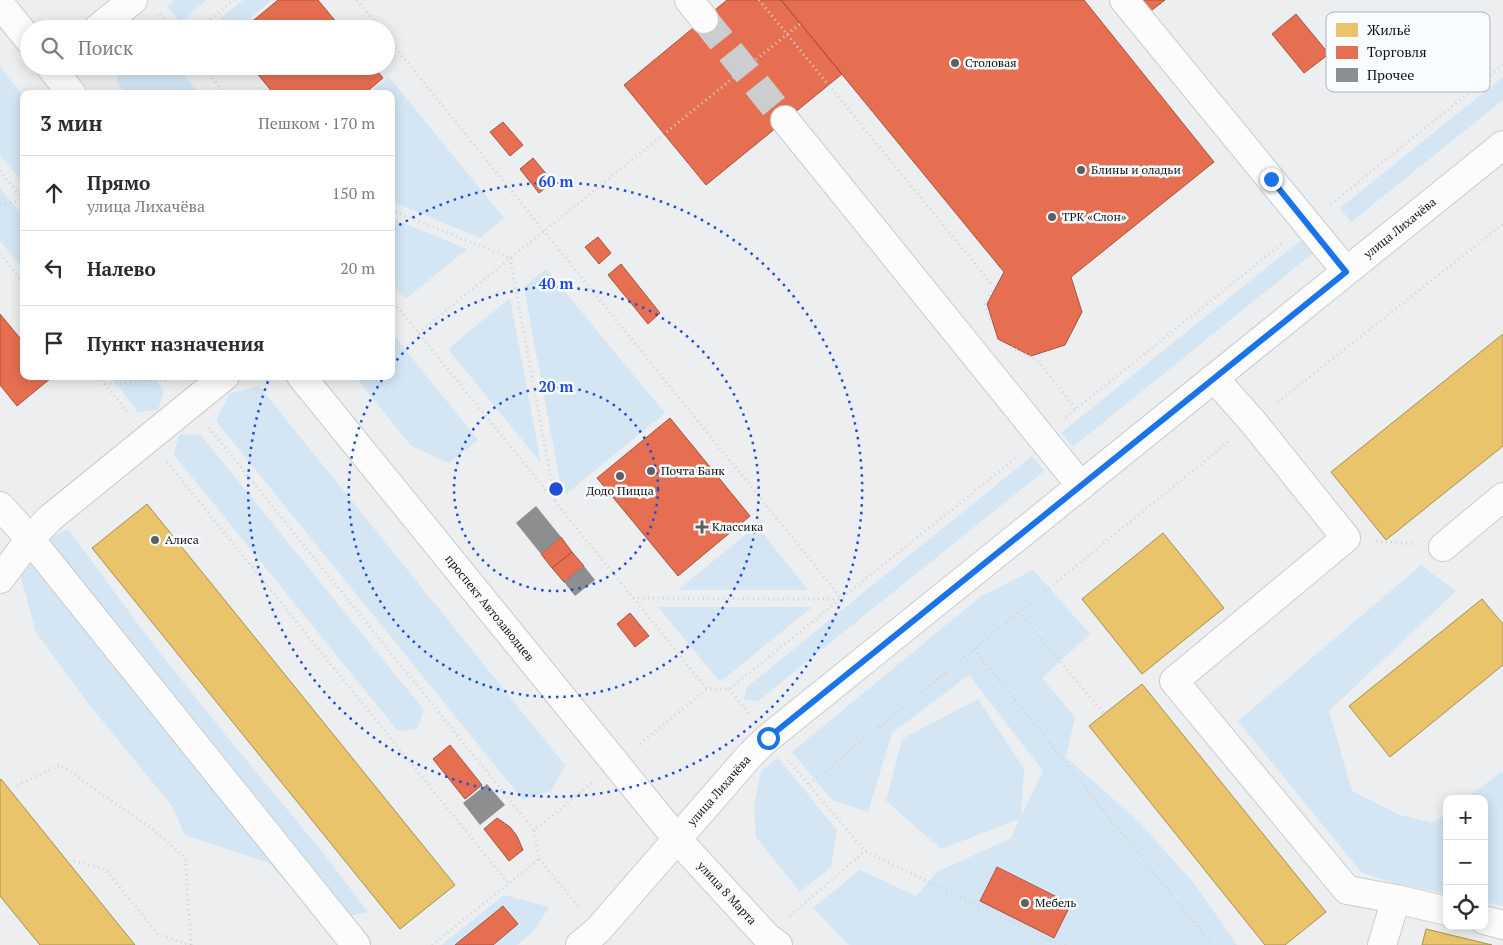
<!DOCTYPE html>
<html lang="ru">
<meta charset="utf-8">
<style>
:root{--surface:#fff;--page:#f2f2f3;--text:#2b2b33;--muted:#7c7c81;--line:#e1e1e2}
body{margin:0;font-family:"PT Serif",serif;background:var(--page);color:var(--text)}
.controls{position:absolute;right:15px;bottom:15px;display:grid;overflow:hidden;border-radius:10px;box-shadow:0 2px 12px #0003}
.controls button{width:45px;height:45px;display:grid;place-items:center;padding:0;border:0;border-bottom:1px solid var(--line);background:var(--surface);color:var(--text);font:25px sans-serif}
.stop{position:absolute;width:15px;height:15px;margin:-11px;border:4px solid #1a73e8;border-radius:50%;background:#fff}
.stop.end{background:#1a73e8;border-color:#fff;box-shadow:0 1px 5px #0008}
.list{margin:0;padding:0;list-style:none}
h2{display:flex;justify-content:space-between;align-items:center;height:65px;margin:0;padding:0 20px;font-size:21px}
h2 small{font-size:16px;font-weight:400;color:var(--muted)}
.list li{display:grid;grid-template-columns:32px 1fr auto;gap:15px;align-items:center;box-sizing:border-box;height:75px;padding:0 20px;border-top:1px solid var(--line)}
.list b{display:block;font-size:19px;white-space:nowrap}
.list p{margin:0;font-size:16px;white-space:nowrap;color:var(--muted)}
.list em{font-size:16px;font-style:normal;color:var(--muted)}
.icon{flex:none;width:28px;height:28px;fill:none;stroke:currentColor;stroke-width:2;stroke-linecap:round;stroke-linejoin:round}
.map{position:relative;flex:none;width:1503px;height:945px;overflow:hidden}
.search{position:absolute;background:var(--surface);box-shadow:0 2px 12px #0003;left:20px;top:20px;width:375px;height:55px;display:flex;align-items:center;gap:12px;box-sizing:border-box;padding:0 18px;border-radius:28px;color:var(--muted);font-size:19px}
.panel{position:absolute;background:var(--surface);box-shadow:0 2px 12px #0003;left:20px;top:90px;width:375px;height:290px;border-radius:10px}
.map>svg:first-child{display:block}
</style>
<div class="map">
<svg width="1503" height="945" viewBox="0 0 1503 945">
<rect width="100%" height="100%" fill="#eceef0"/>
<!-- green -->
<path fill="#d4e6f4" d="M174 0H207L180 22 167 6Z
M243 0H272L236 29H208Z
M119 66H177L199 94H126L117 83Z
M0 67 24 97V184L0 155Z
M389 77 504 218 480 238 391 201V94H368Z
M1503 77V100L1351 222 1340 208Z
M0 188 24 217V270L0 241Z
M391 218 467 249 406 299 391 281Z
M1301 240 1312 254 1073 447 1061 433Z
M546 269 665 413 566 494 561 488 524 287Z
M510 298 541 463 448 349Z
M391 332 478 440 449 463 411 446 355 376H391Z
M110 376H153L164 391 158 410 138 412Z
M259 386 565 765 551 791 523 800 216 421 229 394Z
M200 434 424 710 417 729 398 731 174 455 179 435Z
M1032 456 1044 471 758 701 744 700 747 687Z
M756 525 808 590H678L756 526Z
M68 529 149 639 224 733 324 854 368 912 321 922 269 863 185 835 172 806 87 702 36 632 20 575 51 537Z
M1421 565 1456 591 1329 711 1352 791 1400 815 1433 823 1447 813V894L1397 884 1362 873 1238 721Z
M1033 570 1090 634 1042 678 1075 717 1066 757 1139 822 1193 882 1237 945H849L813 908 860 870 916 896 937 872 1011 838 1019 819 941 849 886 801 902 739 978 699 1024 769 1021 817 1043 771 969 675 892 733 868 812 832 800 792 752 980 597Z
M658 607H812L720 682Z
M778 758 837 830 831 867 800 892 756 837 754 804 761 771Z
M1501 772 1503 773V906L1484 902V799H1466Z
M504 895 549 907 533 932 517 945H442Z"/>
<!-- homes -->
<path fill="#e9c46a" stroke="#a88f50" d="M1503 334V446L1386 540 1331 472Z
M147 504 455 885 400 929 92 548Z
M1163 533 1224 608 1142 674 1082 599Z
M1482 599 1503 624V665L1390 757 1349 706Z
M1142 684 1326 912 1285 945H1265L1089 726Z
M1 779 135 945H40L0 896V781Z
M1426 929 1492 945H1422Z"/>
<!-- shops -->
<path fill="#e76f51" stroke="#a7533e" d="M278 0H318L342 29H243Z
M727 0H781L842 74 706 185 624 85Z
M781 0H1084L1214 162 1071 277 1082 312 1065 345 1031 356 998 339 987 304 1004 272Z
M1136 0H1165L1147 14Z
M1296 14 1329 54 1304 73 1272 34Z
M251 66H373L383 78 364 94H274Z
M503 122 523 145 510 156 490 132Z
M533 158 553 182 539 193 520 169Z
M598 237 611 253 599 264 585 247Z
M621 264 660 313 648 324 608 275Z
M0 314 24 343V376H50L51 378 17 406 0 385Z
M670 418 750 516 678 576 597 478Z
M561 537 572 552 552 568 541 554Z
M572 552 584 566 564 582 552 568Z
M630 613 649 636 635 647 617 624Z
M450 745 482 785 465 799 433 759Z
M497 818 510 827 517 836 523 850 509 861 484 829Z
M997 867 1071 904 1054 938 980 901Z
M503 906 518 924 493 945H455Z"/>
<!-- building -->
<path fill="#8c8e8f" d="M536 506 561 537 541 554 516 523Z
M584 566 595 580 575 596 564 582Z
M487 784 505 805 480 825 463 803Z"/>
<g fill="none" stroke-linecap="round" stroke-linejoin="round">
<!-- minor-tunnel -->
<path stroke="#cbcdcf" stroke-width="28" stroke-dasharray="28 14" stroke-linecap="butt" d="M704 19 785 120"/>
<defs>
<path id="minor" d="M689 0 704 19
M1124 0 1346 271
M97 29 133 0
M785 120 1081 486
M1214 378 1253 422 1346 538 1174 681 1347 890 1396 899 1447 911
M0 506 30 539 356 945
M1443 547 1503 497
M0 579 30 539 49 519 225 376
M1484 920 1503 925
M1382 945 1396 899"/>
<g id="major">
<path d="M0 4 29 40"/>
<path d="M50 66 72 94"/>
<path id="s1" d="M301 376 677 839 767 937 778 945"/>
<path id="s2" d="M580 945 598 930 751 754 768 738 1503 145"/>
</g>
</defs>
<!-- minor casing -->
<use href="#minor" stroke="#cacccc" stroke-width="30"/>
<!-- major casing -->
<use href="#major" stroke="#cacccc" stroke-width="30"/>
<!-- path -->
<path stroke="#d2d4d4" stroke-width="3" stroke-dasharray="1 4" stroke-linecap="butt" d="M357 0 381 29
M759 0 994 287 985 304 991 322
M160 14 172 29
M199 29 234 0
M386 36 842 599
M203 66 225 94
M0 171 24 200
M1331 204 1503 65
M0 205 24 200
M391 210 510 258
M0 254 24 284
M510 258 555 501
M391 299 707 689
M418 333 800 24
M1011 347 1037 360 1076 409
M98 376 129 414
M105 384 169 380
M1278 402 1503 224
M1066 417 1284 242
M209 428 534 830
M167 462 508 883
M1376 541 1413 544
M633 598 841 599
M1019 612 1104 714
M974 649 1212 945
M729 689 749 714
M640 744 707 689H729L1017 457
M788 760 865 851 1048 940 1067 945
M809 784 1228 442
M17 785 60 765 151 828 185 857 191 945
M539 859 578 906
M74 861 105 869 159 935 191 945
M790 916 865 851
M432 945 539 859 534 830 592 783"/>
<!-- minor -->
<use href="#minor" stroke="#fcfcfd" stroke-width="28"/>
<!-- major -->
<use href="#major" stroke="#fcfcfd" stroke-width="28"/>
</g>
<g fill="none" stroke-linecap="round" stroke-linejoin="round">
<!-- route -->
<path stroke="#1a73e8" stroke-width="6" d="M768 738 1346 272 1271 179"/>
</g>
<!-- distance rings -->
<g fill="none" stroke="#1d4ed8" stroke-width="2.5" stroke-dasharray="2.5 5">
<circle cx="556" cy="489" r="102"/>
<path d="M392 366A205 205 0 1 1 384 377"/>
<path d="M393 229A307 307 0 1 1 270 376"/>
</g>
<!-- markers -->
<g fill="#5e5f60" stroke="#f9fcff" stroke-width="2">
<circle cx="955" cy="63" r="5"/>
<circle cx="1081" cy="170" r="5"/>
<circle cx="1052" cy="217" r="5"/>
<circle cx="651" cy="471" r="5"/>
<circle cx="620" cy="476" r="5"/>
<path d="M699.5 519.5h5v5h5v5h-5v5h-5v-5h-5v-5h5z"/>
<circle cx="155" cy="540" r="5"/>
<circle cx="1025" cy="903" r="5"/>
</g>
<g text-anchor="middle" stroke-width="5" stroke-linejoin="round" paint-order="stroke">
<!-- poi labels -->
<g font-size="12" fill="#111213" stroke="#f9fcff" text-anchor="start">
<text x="965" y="67">Столовая</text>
<text x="1091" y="174">Блины и оладьи</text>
<text x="1062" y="221">ТРК «Слон»</text>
<text x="661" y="475">Почта Банк</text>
<text x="620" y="495" text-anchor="middle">Додо Пицца</text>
<text x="712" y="531">Классика</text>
<text x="165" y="544">Алиса</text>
<text x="1035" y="907">Мебель</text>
</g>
<!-- street labels -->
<g font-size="12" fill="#111213" stroke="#f9fcff">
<text dy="4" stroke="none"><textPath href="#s2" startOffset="1092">улица Лихачёва</textPath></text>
<text dy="4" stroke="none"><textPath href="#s1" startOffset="299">проспект Автозаводцев</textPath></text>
<text dy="4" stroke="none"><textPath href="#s2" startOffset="208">улица Лихачёва</textPath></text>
<text dy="4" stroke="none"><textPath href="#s1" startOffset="670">улица 8 Марта</textPath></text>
</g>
</g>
<!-- legend -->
<rect x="1326" y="12" width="164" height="80" rx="8" fill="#f9fcff" stroke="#b3b6b8" stroke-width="1"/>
<rect x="1336" y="23" width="22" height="14" fill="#e9c46a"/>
<rect x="1336" y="46" width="22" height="13" fill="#e76f51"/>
<rect x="1336" y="68" width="22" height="14" fill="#8c8e8f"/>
<g font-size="14" fill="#111213">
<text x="1367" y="35">Жильё</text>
<text x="1367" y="57">Торговля</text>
<text x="1367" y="80">Прочее</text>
</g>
<circle cx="556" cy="489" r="8" fill="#1d4ed8" stroke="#f9fcff" stroke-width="2.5"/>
<g font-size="15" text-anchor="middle" font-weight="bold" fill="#1d4ed8" stroke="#f9fcff" stroke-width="5" stroke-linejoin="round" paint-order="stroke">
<text x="556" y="187">60 m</text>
<text x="556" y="289">40 m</text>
<text x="556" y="392">20 m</text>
</g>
</svg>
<div class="controls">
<button>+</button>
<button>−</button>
<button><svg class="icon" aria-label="locate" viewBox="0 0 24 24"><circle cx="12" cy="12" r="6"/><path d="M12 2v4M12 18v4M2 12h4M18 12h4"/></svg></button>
</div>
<div class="stop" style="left:768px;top:738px"></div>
<div class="stop end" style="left:1271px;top:179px"></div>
<div class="search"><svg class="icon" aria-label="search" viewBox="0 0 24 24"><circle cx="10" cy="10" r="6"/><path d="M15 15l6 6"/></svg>Поиск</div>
<section class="panel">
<h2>3 мин<small>Пешком · 170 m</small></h2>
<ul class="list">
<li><svg class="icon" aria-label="ahead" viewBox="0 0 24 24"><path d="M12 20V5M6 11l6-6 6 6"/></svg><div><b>Прямо</b><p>улица Лихачёва</p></div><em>150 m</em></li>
<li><svg class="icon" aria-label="left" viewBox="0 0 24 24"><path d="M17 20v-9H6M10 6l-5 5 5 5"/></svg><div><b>Налево</b></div><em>20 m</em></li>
<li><svg class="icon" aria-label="arrive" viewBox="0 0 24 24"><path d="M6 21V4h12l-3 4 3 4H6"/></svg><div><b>Пункт назначения</b></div></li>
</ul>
</section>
</div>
